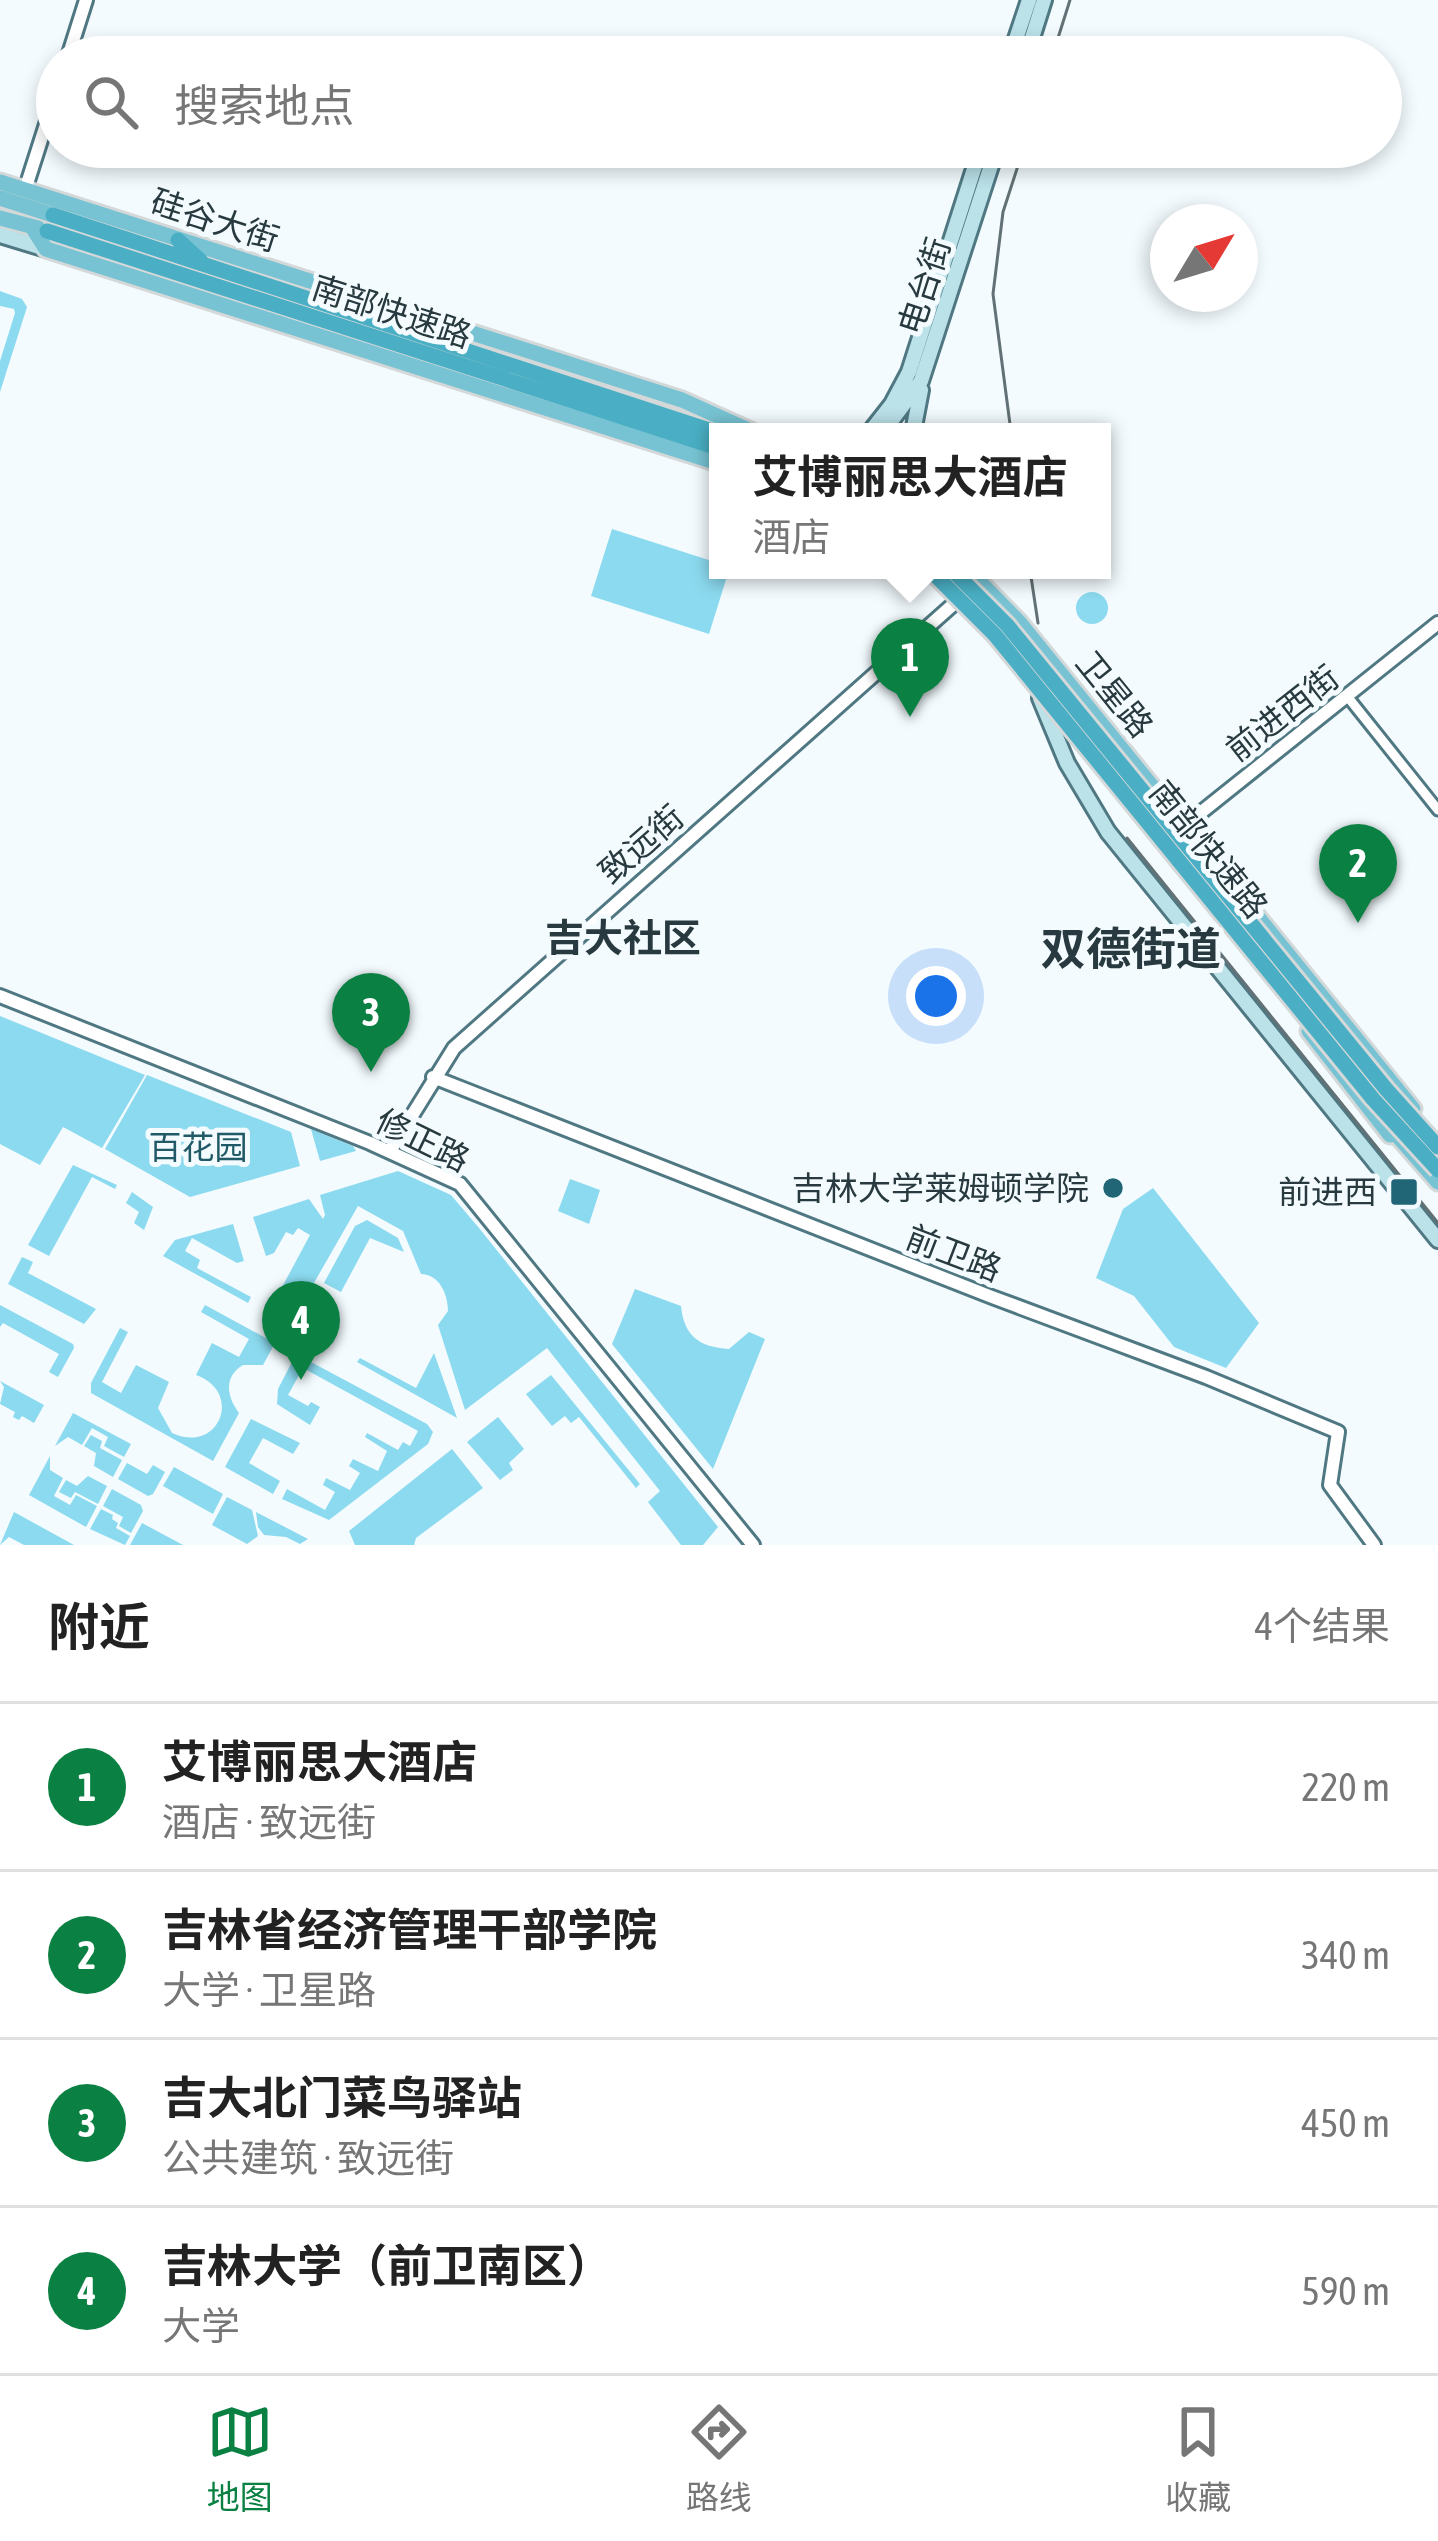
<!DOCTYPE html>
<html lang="zh">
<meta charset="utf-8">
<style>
:root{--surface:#fff;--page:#f2f2f2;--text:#222;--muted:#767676;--line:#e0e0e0;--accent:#0b8043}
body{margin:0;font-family:"Asap Condensed","Noto Sans SC",sans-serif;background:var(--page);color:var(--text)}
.compass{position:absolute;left:1150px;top:204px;width:108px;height:108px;border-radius:50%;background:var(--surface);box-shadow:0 6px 18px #0003;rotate:52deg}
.you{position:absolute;left:936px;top:996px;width:42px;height:42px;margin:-30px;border:9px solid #fff;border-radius:50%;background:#1a73e8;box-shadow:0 0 0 18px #1a73e833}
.badge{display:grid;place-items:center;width:78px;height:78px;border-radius:50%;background:var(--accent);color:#fff;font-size:39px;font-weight:700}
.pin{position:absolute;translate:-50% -99px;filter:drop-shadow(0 3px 6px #0008)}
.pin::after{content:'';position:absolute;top:63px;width:42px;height:36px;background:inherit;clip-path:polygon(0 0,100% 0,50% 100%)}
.popup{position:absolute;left:709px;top:423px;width:402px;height:156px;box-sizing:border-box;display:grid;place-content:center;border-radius:0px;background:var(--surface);filter:drop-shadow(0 3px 9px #0005);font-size:39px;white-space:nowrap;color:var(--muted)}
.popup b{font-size:45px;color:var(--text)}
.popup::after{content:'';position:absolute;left:50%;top:100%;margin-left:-24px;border:24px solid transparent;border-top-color:var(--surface)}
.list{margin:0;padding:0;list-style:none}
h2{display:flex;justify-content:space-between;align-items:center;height:156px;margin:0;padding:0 48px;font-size:51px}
h2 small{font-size:39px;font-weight:400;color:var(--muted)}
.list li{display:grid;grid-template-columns:78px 1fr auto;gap:36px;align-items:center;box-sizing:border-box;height:168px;padding:0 48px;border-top:3px solid var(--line)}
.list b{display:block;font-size:45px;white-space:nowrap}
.list p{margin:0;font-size:39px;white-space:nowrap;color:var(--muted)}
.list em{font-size:39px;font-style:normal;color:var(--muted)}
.icon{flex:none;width:66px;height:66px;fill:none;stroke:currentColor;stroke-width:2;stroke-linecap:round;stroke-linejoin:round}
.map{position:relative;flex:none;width:1438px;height:1545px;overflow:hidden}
.search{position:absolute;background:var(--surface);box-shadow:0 6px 18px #0003;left:36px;right:36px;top:36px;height:132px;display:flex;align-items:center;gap:30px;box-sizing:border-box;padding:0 42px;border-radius:66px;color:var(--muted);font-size:45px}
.sheet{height:828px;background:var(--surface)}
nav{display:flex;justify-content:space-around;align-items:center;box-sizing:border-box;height:168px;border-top:3px solid var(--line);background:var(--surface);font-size:33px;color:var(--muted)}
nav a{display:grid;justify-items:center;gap:6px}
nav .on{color:var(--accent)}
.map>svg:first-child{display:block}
</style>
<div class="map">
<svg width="1438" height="1545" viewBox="0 0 1438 1545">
<rect width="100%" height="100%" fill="#f3fbfe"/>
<!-- green -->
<path fill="#8cdaef" d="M0 291 22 299 27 307 0 392V361L15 313 14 309 0 306Z
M612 529 718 563V570H729L709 634 591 596Z
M1076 608a16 16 0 1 1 32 0a16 16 0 1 1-32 0Z
M0 1016 145 1075 102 1148 63 1127 40 1165 0 1144Z
M147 1075 291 1132 300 1166 190 1197 105 1149Z
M311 1129 353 1146 356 1151 320 1161Z
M73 1165 117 1185 115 1189 92 1177 49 1256 28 1245Z
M398 1171 451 1195 479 1228 718 1527 703 1545H681L648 1502 660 1491 547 1348 465 1410 438 1325 448 1311C448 1294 439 1274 421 1274L403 1231 358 1206 291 1323 275 1317 283 1302 281 1289 310 1235 298 1228 293 1235 286 1232 274 1253 266 1256 253 1217 309 1199 323 1219 325 1215 320 1195Z
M570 1179 600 1190 589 1224 558 1211Z
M1153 1188 1259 1323 1226 1368 1174 1347 1134 1296 1096 1278 1123 1209Z
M132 1192 153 1207 144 1230 134 1223 139 1212 126 1203Z
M367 1220 398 1238 404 1252 370 1238 341 1292 324 1283 355 1226Z
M233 1224 244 1261 237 1263 192 1238 185 1251 200 1260 197 1268 251 1297 248 1303 163 1256 175 1240Z
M22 1257 33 1262 28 1273 96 1309 84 1324 8 1284Z
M635 1289 681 1306C684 1336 699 1347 729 1349L749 1332 765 1339 713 1469 612 1344Z
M0 1305 73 1344 74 1348 58 1377 49 1372 59 1354 3 1323 0 1327Z
M205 1305 275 1343 263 1365H243C223 1377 227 1397 239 1413L213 1461 91 1393V1383L120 1328 128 1332 102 1382 121 1393 136 1365 169 1382 158 1408 172 1433C219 1455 244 1392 196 1375L212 1343 239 1357 249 1339 201 1312Z
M434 1353 457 1418 357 1362 360 1358 416 1388Z
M296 1354 427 1424 433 1432 428 1444 329 1520 282 1499 287 1489 325 1510 335 1492 323 1485 326 1478 350 1490 360 1473 349 1466 353 1459 378 1471 387 1451 365 1437 367 1433 398 1450 403 1442 410 1446 418 1431 303 1368 288 1395 308 1406 311 1402 320 1407 310 1425 277 1404 278 1389Z
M551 1375 640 1484 636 1488 579 1417 571 1423 565 1416 552 1426 526 1394Z
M0 1381 44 1405 34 1423 22 1416 19 1420 13 1417 15 1412 0 1404 4 1387Z
M73 1413 131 1444 124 1457 104 1446 108 1437 92 1428 82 1445 68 1437 55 1446Z
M498 1417 524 1449 509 1463 513 1470 500 1480 467 1442Z
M251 1419 300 1443 293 1454 263 1438 249 1463 280 1481 273 1494 225 1467Z
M91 1435 102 1441 100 1448 122 1460 113 1477 94 1466 96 1453 84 1446Z
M452 1449 483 1488 416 1538 414 1545H355L349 1531Z
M50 1456V1470L63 1478 54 1496 70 1505 76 1495 97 1506 86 1527 29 1495Z
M127 1463 147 1474 153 1465 165 1472 153 1494 148 1496 118 1479Z
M174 1467 223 1494 213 1514 163 1486Z
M88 1476 107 1486 98 1504 75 1492 71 1498 59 1492 66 1480 77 1486Z
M112 1489 141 1505 143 1511 131 1533 119 1526 123 1517 103 1506Z
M227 1497 252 1510 258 1536 247 1544 212 1525Z
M101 1509 113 1515 112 1519 118 1523 116 1528 130 1536 125 1545 90 1529Z
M14 1512 74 1545H24L9 1537 0 1545Z
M256 1512 308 1539 300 1544 286 1537 264 1535 258 1527Z
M142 1523 183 1545H130Z"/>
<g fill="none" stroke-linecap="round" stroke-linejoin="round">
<defs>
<path id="minor" d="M1347 696 1438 810"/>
<path id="tertiary" d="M68 57 86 0
M25 190 57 90
M1179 830 1438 623
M0 996 370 1143 460 1184 753 1545
M433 1077 992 1297 1206 1377 1338 1432 1330 1485 1374 1545
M390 1151 454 1048 957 601"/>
<path id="secondary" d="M1010 57 1029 0
M1026 57 1044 0
M0 235 46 249
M870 432 892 404 909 372 981 147
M883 432 921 381 997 147
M913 432 921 390
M1040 698 1067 763 1108 832 1438 1240"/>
<path id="primary" d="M0 182 682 400 753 432
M0 198 53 215
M0 218 38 228
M32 227 46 249 718 463
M968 570 1019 622 1413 1109
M1309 1031 1390 1135
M1390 1127 1438 1182"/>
<path id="trunk" d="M53 215 718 433
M47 231 718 448
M178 240 201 261"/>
</defs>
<!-- minor casing -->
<use href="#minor" stroke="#4f7883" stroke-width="15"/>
<!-- tertiary casing -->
<use href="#tertiary" stroke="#4f7883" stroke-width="18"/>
<!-- secondary casing -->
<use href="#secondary" stroke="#4f7883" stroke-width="20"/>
<!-- primary casing -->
<use href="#primary" stroke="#d4d8d9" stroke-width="21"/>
<!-- trunk casing -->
<use href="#trunk" stroke="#d4d8d9" stroke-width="21"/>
<!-- minor -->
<use href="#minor" stroke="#fff" stroke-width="9"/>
<!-- tertiary -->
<use href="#tertiary" stroke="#fff" stroke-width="12"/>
<!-- secondary -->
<use href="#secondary" stroke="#bbe1e9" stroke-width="14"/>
<!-- primary -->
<use href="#primary" stroke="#77c3d3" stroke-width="15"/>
<!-- trunk -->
<use href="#trunk" stroke="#4aafc4" stroke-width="15"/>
<!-- tram -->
<path stroke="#627175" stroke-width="3" d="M1052 57 1070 0
M1011 432 993 294 1003 212 1024 147
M1030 570 1038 623
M1127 838 1438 1223"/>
<defs>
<path id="trunk-bridge" d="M930 570 995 635 1373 1099 1438 1170
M952 570 1007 625 1386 1089 1438 1147"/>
</defs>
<!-- trunk-bridge casing -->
<use href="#trunk-bridge" stroke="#d4d8d9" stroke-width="21" stroke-linecap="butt"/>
<!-- trunk-bridge -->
<use href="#trunk-bridge" stroke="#4aafc4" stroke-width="15"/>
</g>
<!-- markers -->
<g fill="#206676" stroke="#f3fbfe" stroke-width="4.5">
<circle cx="1113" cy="1188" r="12"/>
<rect x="1389" y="1177" width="30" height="30" rx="6"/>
</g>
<g text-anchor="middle" stroke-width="10" stroke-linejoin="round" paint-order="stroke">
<!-- street labels -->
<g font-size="33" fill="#283a3f" stroke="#f3fbfe">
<text transform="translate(215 220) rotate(18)" y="12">硅谷大街</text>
<text transform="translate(924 286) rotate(-72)" y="12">电台街</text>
<text transform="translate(392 311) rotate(18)" y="12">南部快速路</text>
<text transform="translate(1115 694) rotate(51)" y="12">卫星路</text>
<text transform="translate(1282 713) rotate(-38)" y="12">前进西街</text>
<text transform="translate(641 844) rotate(-41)" y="12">致远街</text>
<text transform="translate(1209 849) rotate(51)" y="12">南部快速路</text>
<text transform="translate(423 1140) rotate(26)" y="12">修正路</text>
<text transform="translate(954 1253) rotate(21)" y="12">前卫路</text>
</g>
<!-- park labels -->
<g font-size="33" fill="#215a67" stroke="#f3fbfe">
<text x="198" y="1159">百花园</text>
</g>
<!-- poi labels -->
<g font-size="33" fill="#283a3f" stroke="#f3fbfe" text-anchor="end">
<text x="1089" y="1200">吉林大学莱姆顿学院</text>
<text x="1377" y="1204">前进西</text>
</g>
<!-- quarter labels -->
<g font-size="39" font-weight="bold" fill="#283a3f" stroke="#f3fbfe">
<text x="623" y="952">吉大社区</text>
</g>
<!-- district labels -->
<g font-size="45" font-weight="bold" fill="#283a3f" stroke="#f3fbfe">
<text x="1131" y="965">双德街道</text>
</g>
</g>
</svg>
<svg class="compass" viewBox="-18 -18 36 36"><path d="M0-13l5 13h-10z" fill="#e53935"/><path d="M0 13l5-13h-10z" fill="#767676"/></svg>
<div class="you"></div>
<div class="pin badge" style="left:910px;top:717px">1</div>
<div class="popup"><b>艾博丽思大酒店</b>酒店</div>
<div class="pin badge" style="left:1358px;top:923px">2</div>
<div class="pin badge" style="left:371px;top:1072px">3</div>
<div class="pin badge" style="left:301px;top:1380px">4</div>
<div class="search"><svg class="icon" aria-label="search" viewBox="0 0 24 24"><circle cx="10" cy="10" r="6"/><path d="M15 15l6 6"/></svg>搜索地点</div>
</div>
<section class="sheet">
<h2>附近<small>4个结果</small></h2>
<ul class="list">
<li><span class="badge">1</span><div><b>艾博丽思大酒店</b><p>酒店 · 致远街</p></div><em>220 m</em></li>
<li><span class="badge">2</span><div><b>吉林省经济管理干部学院</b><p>大学 · 卫星路</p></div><em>340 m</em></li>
<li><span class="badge">3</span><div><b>吉大北门菜鸟驿站</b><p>公共建筑 · 致远街</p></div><em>450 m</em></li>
<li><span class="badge">4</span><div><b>吉林大学（前卫南区）</b><p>大学</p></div><em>590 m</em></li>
</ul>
</section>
<nav>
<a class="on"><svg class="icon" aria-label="map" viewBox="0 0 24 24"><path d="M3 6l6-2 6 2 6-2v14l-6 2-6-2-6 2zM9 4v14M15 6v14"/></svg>地图</a>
<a><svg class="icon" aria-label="directions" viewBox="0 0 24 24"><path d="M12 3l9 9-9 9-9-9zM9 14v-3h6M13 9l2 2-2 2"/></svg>路线</a>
<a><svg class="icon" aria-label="saved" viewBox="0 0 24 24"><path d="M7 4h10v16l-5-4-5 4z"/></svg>收藏</a>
</nav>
